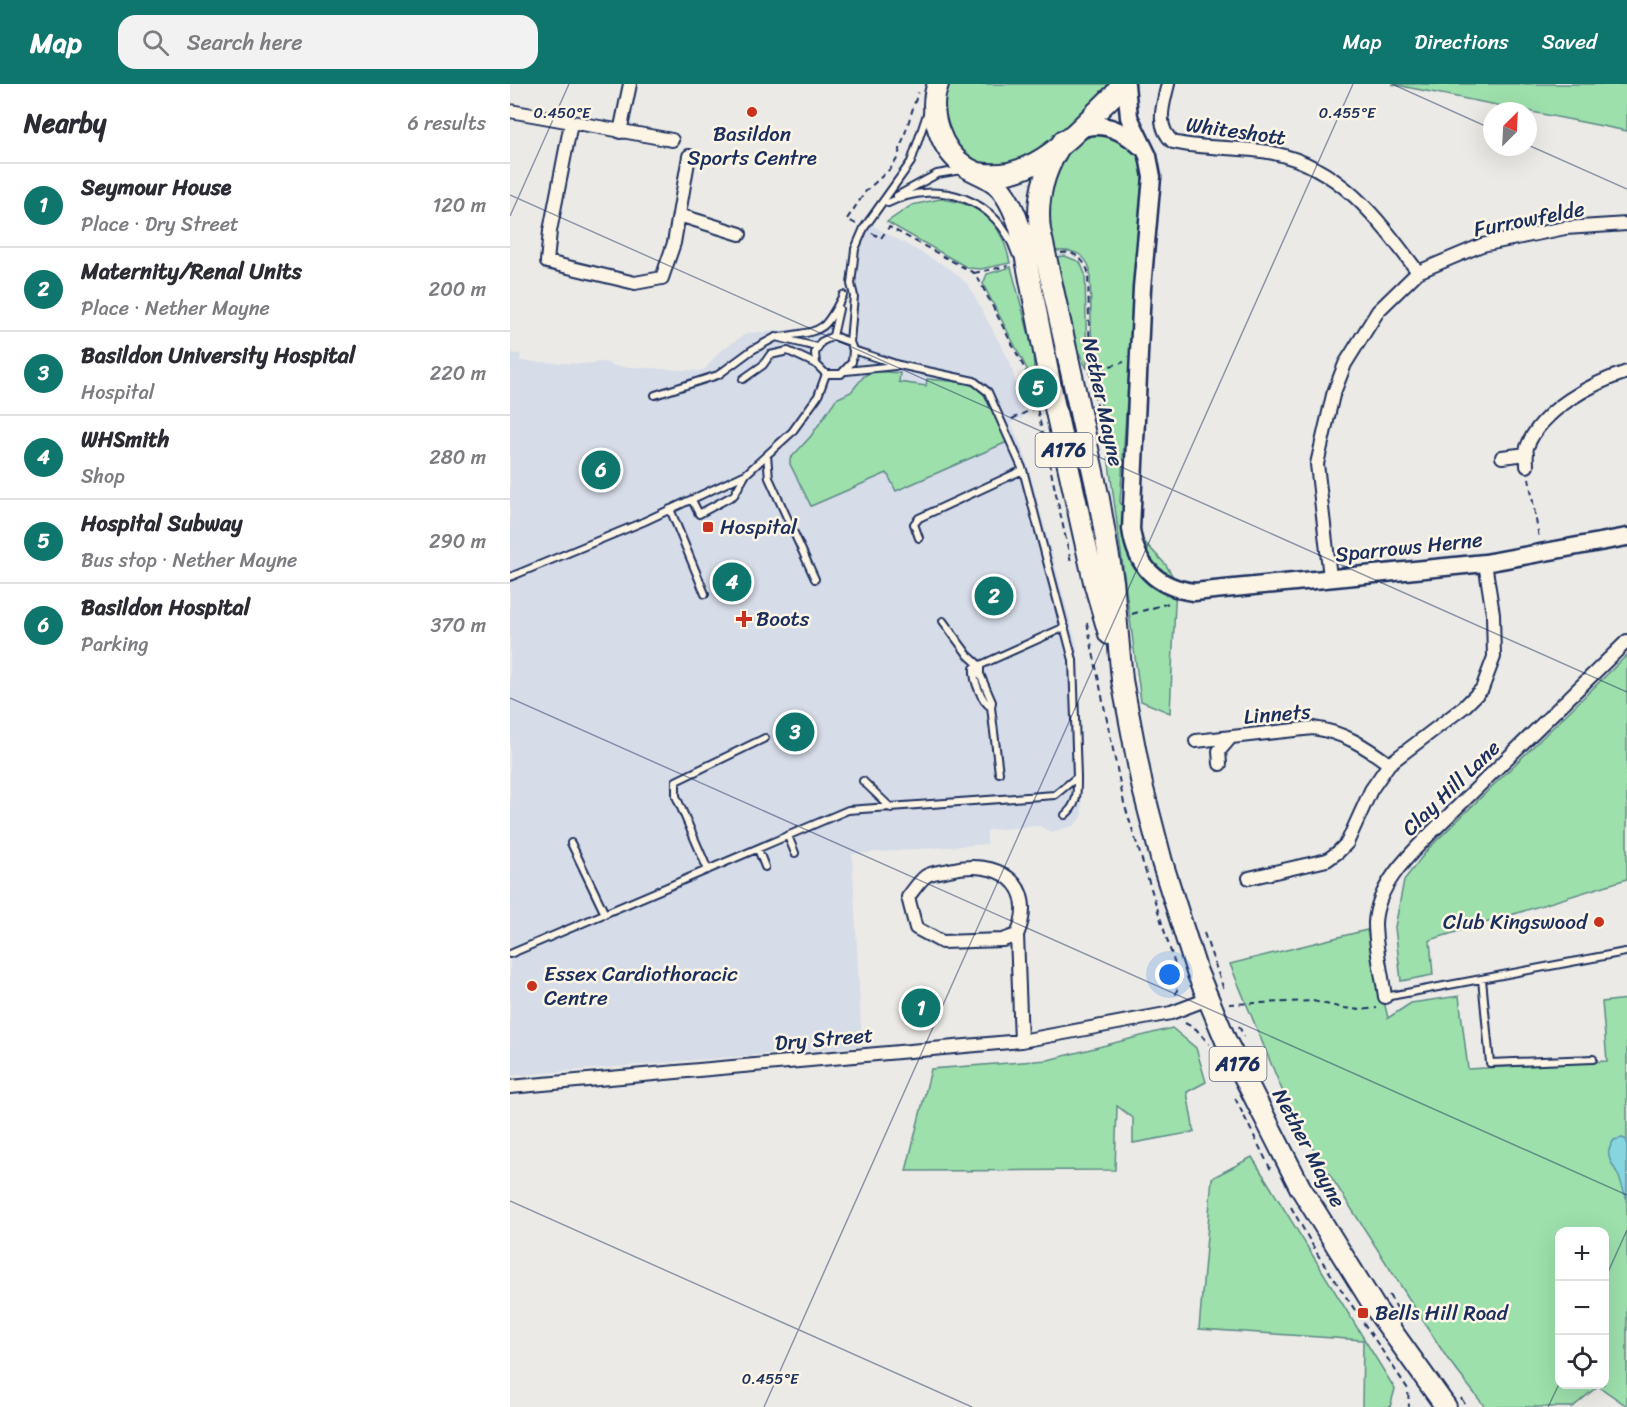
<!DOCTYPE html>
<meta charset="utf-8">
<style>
:root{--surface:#fff;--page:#f2f2f3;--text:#2b2b33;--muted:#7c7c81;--line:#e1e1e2;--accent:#0f766e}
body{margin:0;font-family:Sriracha,sans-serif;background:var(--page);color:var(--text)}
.controls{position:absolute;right:18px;bottom:18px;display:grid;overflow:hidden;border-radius:12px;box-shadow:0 6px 24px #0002}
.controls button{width:54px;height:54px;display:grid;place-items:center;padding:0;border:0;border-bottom:2px solid var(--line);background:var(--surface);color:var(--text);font:30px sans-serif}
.compass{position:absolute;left:973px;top:18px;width:54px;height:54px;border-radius:50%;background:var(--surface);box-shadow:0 6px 24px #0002;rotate:24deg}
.you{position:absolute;left:660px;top:891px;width:21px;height:21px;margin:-15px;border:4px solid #fff;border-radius:50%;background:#1a73e8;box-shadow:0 0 0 9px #1a73e833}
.badge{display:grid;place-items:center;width:39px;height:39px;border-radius:50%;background:var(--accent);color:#fff;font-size:20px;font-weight:700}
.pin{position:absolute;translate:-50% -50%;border:3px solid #fff;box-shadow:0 2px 6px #0006}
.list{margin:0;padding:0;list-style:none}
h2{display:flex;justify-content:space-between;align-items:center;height:78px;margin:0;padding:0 24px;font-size:26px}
h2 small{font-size:20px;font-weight:400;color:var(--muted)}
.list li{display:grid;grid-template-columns:39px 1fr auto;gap:18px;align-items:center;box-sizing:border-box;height:84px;padding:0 24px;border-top:2px solid var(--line)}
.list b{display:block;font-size:22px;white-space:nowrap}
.list p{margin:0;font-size:20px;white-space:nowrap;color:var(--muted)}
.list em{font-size:20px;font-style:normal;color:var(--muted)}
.icon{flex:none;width:33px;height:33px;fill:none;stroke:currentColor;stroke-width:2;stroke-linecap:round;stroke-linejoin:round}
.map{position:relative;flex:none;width:1117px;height:1323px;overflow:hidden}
header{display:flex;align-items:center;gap:36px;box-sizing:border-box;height:84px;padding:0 30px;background:var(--accent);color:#fff}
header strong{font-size:28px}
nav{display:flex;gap:33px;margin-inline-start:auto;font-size:21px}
.search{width:420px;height:54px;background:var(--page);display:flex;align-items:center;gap:15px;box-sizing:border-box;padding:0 21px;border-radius:18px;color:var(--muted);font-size:22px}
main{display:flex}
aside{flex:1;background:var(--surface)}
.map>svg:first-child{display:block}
</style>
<header>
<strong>Map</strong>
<div class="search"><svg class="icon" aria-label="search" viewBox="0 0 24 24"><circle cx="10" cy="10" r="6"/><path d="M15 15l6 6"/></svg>Search here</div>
<nav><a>Map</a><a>Directions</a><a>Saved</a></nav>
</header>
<main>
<aside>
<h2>Nearby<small>6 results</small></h2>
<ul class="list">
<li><span class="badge">1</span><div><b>Seymour House</b><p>Place · Dry Street</p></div><em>120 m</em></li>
<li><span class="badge">2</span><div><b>Maternity/Renal Units</b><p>Place · Nether Mayne</p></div><em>200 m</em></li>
<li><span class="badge">3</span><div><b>Basildon University Hospital</b><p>Hospital</p></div><em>220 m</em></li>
<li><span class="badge">4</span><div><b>WHSmith</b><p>Shop</p></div><em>280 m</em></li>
<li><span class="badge">5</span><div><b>Hospital Subway</b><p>Bus stop · Nether Mayne</p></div><em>290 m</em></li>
<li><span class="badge">6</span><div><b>Basildon Hospital</b><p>Parking</p></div><em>370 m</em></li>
</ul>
</aside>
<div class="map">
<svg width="1117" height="1323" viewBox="0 0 1117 1323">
<rect width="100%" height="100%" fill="#ebeae6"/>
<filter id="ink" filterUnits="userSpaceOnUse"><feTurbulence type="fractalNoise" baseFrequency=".0167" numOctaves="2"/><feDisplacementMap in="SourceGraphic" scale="12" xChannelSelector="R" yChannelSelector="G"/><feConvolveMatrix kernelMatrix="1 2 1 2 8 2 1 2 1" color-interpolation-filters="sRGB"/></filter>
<g filter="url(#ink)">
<!-- built -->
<path fill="#d6dce8" d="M360 140 442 186 459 202 500 278 515 332 501 339 515 371 567 562 572 733 563 742 541 748 530 742 477 746V760L342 770 352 962 0 992V269L11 270 10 277 72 280 95 278 104 282 189 287 195 285 210 267 237 249 290 245 302 252 314 241 334 251 348 165Z"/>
<!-- green -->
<path fill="#9de0ac" stroke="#5c8885" stroke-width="1.5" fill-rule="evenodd" d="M440 0H603C590 16 575 28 559 41 523 72 476 110 442 53 432 37 431 16 440 0Z
M881 0H1117V47Z
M584 51C606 51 625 61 633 82L610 418 630 453 656 481 666 498 660 629 631 617 591 320 582 281 580 185C574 167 561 166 544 167 534 126 538 68 584 51Z
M430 115C472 119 492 139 500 179L471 185 458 184 377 138 402 121Z
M555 172 570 178 575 190 577 285 563 256 546 173Z
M501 183 523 266 524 286 518 287 473 200 477 190Z
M363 287 390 289 389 298 416 302 417 295C432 297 451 296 464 302 481 310 490 342 497 358L386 407 377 389 301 422 280 380V375L301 352 326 315 341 308 354 292Z
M1117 571V795L920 856 923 891 891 897 885 843 894 796 918 765Z
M857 846 878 934 901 919 949 912 958 985 1097 977 1092 918 1117 915V1322L1088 1302 1063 1323H975L937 1274 784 1035 720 880ZM1050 1148H1094V1300H1050Z
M662 944 686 964 696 998 677 1008 684 1048 623 1059V1034L607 1022 605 1086 396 1087 421 985 538 976Z
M742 1073 885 1305 880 1323H852L853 1256 689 1245 702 1094Z"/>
<!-- water -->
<path fill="#85d6df" stroke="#5b93ab" stroke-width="1.5" d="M1112 1054 1117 1056V1115C1113 1107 1112 1099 1108 1091 1101 1076 1093 1072 1104 1056Z"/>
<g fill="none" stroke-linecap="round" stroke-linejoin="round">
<defs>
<path id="lane" d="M387 112 427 90 451 86
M378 119C429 94 488 115 506 170
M323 252 329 225
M270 253C312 246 313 251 333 211
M340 258 323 252 311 258 305 269 306 280 316 290H331L342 278 343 266 340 258 344 212 341 200 345 165 354 144 401 78 418 27
M336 287 385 282
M233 295 253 281 260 271 278 267 306 280
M145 311 208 291 242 266 266 253 307 263
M257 371 259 394 305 495
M182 416 189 430 224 411 236 390 282 348 308 312 316 290
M160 425 195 510
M409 454 404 440 409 434 513 386
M0 493 133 438 236 390
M433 537 458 571 470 582V590L482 618 481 623 489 689
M481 623C471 617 463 595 464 584L555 543
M353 697 381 724
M555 731C568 720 567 709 567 693
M278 752 285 769
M61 759 95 830
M248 765 255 783
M198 786 166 712V697L255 654
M0 870 338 726 545 711 567 693 563 576 513 386 478 308 464 297 389 281 343 266
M972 895 980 979 1083 975
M875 913 1115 868"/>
<path id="street" d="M658 0C653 21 645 42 663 58 696 66 731 62 763 69 831 83 869 136 908 188
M0 27 162 56
M61 39 40 147 37 178 125 199 152 194 164 159 179 72
M110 48 120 0
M169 131 230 150
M992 373 1017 370
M1017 382C1017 376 1016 368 1017 363 1031 326 1082 299 1117 288
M820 493 807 380 823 311 835 280 868 227 908 188 972 161 1055 144 1117 140
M686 657 803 644C833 648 855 662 879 680
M710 680 709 667 721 653
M739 794 817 776 828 768 837 759 861 706 879 680 954 623 972 605 984 573 983 530 975 479
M507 851C529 799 487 774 439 786 433 788 422 788 416 792 409 797 403 807 398 813L406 844 432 858 493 856 507 851 511 957
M875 913C872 889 865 863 865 839 867 801 899 771 924 746L1117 557
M0 1003 511 957 661 929 698 915"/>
<path id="secondary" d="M616 0 619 33 638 72 642 93 632 204 621 445C626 482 646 503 684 508L975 479 1117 453
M566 47C590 35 612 46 630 62"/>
<path id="primary" d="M428 0C417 28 431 67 456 83 466 89 477 92 485 99 498 111 505 128 510 144L544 319 585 502 599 550
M554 56C535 83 526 114 530 146L589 415 603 497 612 596 632 701 652 778 687 888 716 957 790 1103 866 1225 936 1323
M469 89C526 100 568 44 605 10L612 0"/>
</defs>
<!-- lane casing -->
<use href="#lane" stroke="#1b2f5e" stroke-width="10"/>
<!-- street casing -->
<use href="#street" stroke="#1b2f5e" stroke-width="16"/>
<!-- secondary casing -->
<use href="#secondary" stroke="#1b2f5e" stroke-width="21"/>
<!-- primary casing -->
<use href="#primary" stroke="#1b2f5e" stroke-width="24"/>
<!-- path -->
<path stroke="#1b2f5e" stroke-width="2" stroke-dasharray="6 4.5" stroke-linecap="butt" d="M346 140 337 135 356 107 381 84 387 75 408 8
M362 149 371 154 379 143 464 189 469 196 521 297 561 478
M551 169C565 167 573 175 578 187L580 288 587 322
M464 189 498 182
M580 288 614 278
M502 335 527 323
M1019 394 1029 454
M622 530 659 519
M577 539 614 719 667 887 669 897 665 914
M694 849 714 906
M719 920 803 917 833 924 850 926 867 924
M675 939 686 945 699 960
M729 942 734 953
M725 1014 761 1086
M781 1123 808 1171 898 1305 899 1323
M879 1211 887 1224
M951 1314 957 1323
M986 1323H989"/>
<!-- lane -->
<use href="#lane" stroke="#fcf5e5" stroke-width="6"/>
<!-- street -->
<use href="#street" stroke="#fcf5e5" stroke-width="12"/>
<!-- secondary -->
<use href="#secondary" stroke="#fcf5e5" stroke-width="16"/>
<!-- primary -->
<use href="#primary" stroke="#fcf5e5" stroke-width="20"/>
</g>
</g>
<!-- ticks -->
<path fill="none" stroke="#1b2f5e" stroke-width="1.5" stroke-opacity="0.45" d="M882 0 982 45M1018 61 1117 105M0 111 1117 608M0 132 59 0M0 614 1117 1111M0 1117 462 1323M1094 1197 1117 1146M254 1323 843 0M1038 1323 1050 1298"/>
<!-- markers -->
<g fill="#c8321e" stroke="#fcf5e5" stroke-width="2">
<circle cx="242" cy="28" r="6"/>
<rect x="192" y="437" width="12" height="12" rx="3"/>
<path d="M231 526h6v6h6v6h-6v6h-6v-6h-6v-6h6z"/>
<circle cx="1089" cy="838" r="6"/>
<circle cx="22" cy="902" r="6"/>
<rect x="847" y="1223" width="12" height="12" rx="3"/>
</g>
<g text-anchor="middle" stroke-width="5" stroke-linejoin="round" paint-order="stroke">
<!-- shield labels -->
<g fill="#fcf5e5" stroke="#5e6a86" stroke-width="1.5">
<rect x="525.5" y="349" width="57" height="34" rx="4.5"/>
<rect x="699.5" y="963" width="57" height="34" rx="4.5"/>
</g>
<g font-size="20" font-weight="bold" fill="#1b2f5e">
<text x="554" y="373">A176</text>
<text x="728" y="987">A176</text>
</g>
<!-- street labels -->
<g font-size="21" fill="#1b2f5e" stroke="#fcf5e5">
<text transform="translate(726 47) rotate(8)" y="7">Whiteshott</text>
<text transform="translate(1019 135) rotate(-11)" y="7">Furrowfelde</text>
<text transform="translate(593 318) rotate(78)" y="7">Nether Mayne</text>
<text transform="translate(899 463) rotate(-6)" y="7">Sparrows Herne</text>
<text transform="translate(767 630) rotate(-5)" y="7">Linnets</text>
<text transform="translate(941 704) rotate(-44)" y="7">Clay Hill Lane</text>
<text transform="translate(314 955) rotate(-5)" y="7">Dry Street</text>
<text transform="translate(799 1064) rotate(62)" y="7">Nether Mayne</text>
</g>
<!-- poi labels -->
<g font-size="21" fill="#1b2f5e" stroke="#fcf5e5" text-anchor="start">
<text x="242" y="57" text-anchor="middle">Basildon<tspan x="242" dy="24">Sports Centre</tspan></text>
<text x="210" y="450">Hospital</text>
<text x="246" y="542">Boots</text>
<text x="1077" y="845" text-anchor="end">Club Kingswood</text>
<text x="34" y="897">Essex Cardiothoracic<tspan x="34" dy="24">Centre</tspan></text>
<text x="865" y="1236">Bells Hill Road</text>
</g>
</g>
<g font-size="15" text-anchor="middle" fill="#1b2f5e" stroke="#fcf5e5" stroke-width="5" stroke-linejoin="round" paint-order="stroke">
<text x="52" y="34">0.450°E</text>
<text x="837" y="34">0.455°E</text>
<text x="260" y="1300">0.455°E</text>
</g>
</svg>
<div class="controls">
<button>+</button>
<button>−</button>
<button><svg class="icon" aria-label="locate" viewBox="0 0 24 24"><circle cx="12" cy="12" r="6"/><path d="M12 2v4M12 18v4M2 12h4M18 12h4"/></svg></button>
</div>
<svg class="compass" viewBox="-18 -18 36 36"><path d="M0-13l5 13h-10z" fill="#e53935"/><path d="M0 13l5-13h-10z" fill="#7c7c81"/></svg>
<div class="you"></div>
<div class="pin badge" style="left:411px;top:924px">1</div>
<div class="pin badge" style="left:484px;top:512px">2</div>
<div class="pin badge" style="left:285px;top:648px">3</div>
<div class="pin badge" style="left:222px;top:498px">4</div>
<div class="pin badge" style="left:528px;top:304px">5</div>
<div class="pin badge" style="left:91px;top:386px">6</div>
</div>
</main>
